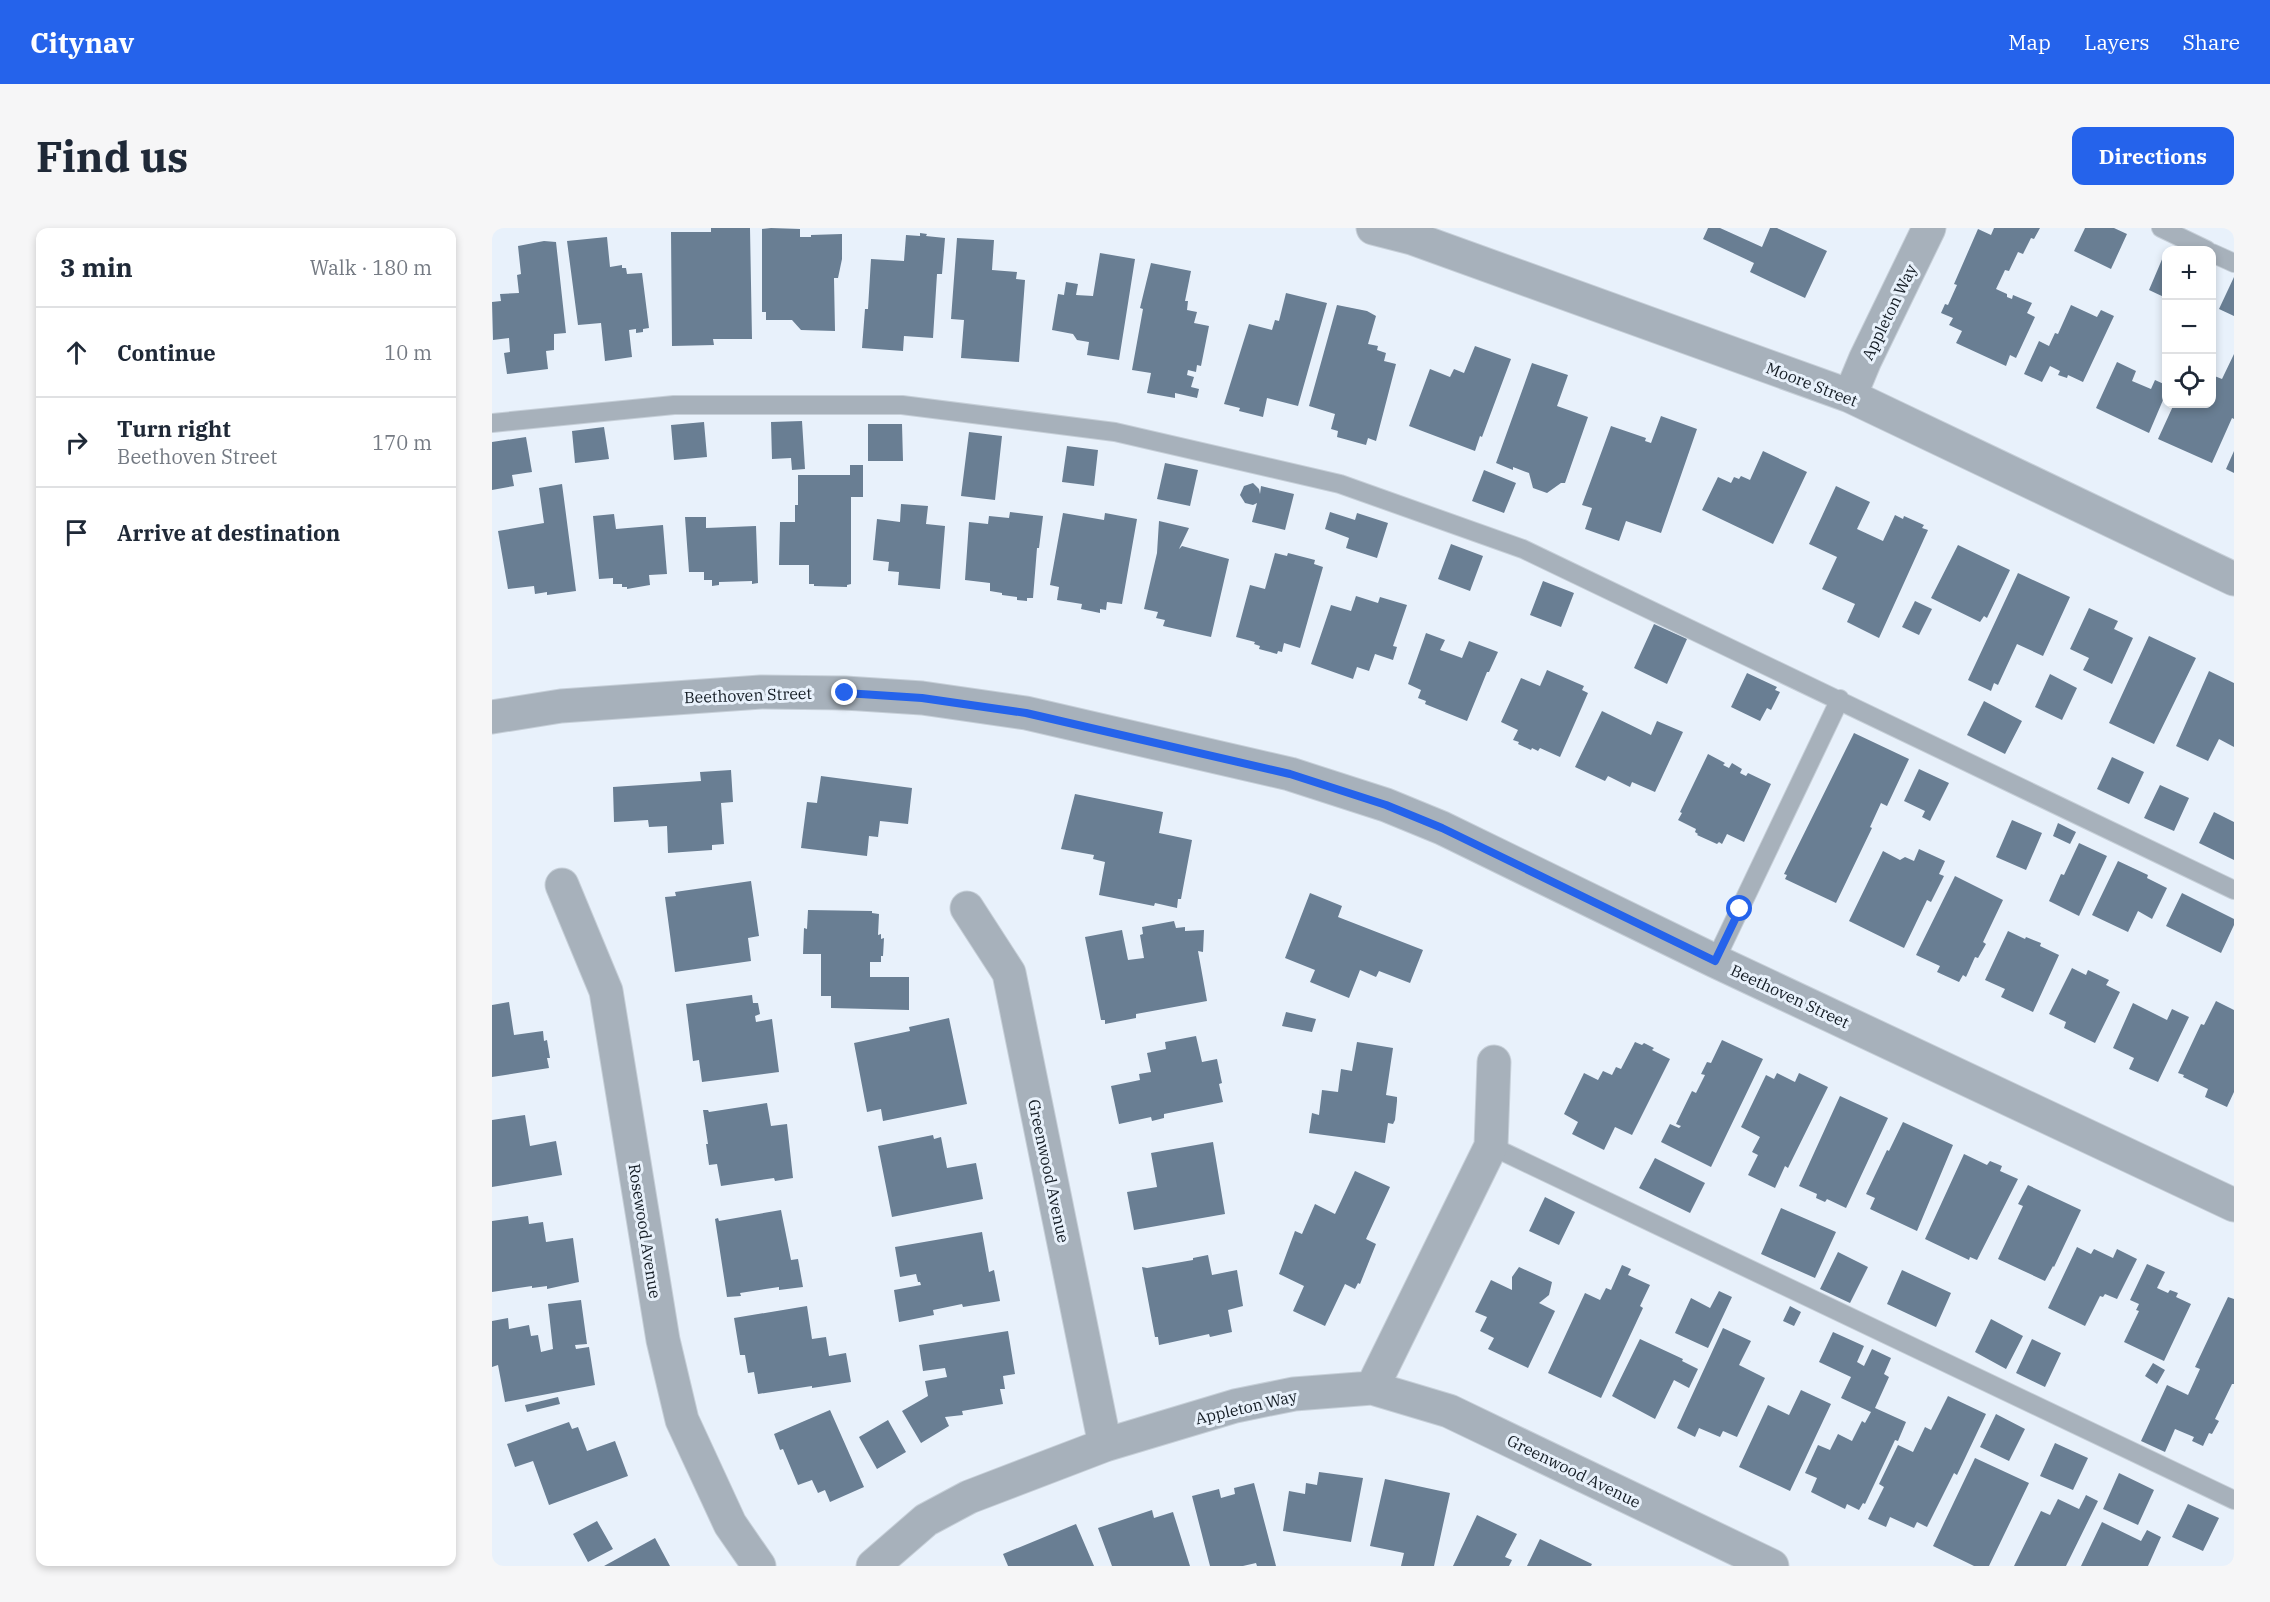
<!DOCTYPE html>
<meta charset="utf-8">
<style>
:root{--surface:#fff;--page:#f6f6f7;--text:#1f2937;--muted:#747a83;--line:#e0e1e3;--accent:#2563eb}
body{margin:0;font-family:"IBM Plex Serif",serif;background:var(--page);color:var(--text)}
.controls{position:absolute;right:18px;top:18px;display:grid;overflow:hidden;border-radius:12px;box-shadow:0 3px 9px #0003}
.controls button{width:54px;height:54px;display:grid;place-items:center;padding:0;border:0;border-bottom:2px solid var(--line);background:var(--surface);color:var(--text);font:30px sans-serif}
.stop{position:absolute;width:18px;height:18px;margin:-14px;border:4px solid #2563eb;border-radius:50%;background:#fff}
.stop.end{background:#2563eb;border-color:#fff;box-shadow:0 2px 6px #0008}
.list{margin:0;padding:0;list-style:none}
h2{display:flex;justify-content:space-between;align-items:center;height:78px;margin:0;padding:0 24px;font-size:26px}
h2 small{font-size:20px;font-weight:400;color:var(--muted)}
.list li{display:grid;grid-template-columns:39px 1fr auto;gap:18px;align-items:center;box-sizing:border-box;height:90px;padding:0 24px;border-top:2px solid var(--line)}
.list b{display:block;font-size:22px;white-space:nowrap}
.list p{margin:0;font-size:20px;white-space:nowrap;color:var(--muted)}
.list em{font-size:20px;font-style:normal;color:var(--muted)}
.icon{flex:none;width:33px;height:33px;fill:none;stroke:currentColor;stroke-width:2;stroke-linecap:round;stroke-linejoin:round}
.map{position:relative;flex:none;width:1742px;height:1338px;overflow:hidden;border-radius:12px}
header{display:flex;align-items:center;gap:36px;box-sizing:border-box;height:84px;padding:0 30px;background:var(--accent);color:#fff}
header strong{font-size:28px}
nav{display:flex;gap:33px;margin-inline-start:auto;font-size:21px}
.intro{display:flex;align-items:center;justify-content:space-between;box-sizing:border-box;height:144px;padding:0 36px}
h1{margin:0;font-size:42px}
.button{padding:15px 27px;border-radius:12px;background:var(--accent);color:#fff;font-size:21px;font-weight:700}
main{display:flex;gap:36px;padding:0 36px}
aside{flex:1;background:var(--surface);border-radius:12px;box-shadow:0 3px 9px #0003}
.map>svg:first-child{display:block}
</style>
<header>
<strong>Citynav</strong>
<nav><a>Map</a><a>Layers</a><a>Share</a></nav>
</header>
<div class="intro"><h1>Find us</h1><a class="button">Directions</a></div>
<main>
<aside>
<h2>3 min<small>Walk · 180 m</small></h2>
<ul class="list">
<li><svg class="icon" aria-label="ahead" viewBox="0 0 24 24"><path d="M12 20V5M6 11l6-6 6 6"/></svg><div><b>Continue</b></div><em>10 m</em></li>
<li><svg class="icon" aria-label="right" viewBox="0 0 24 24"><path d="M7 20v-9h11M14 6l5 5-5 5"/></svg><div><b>Turn right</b><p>Beethoven Street</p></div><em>170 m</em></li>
<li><svg class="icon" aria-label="arrive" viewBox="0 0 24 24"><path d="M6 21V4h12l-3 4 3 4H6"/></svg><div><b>Arrive at destination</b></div></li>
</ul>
</aside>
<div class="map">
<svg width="1742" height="1338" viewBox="0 0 1742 1338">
<rect width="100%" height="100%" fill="#e8f1fb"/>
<!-- building -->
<path fill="#697e93" d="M219 0H258L260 111H221L222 117 180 118 179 4H219Z
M279 0 308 1V9H319V7L350 6V31L346 50H342L343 103 309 102 300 92H274V84H270V1Z
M1216 0H1228L1270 19 1278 0H1285L1335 23 1313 70 1258 44 1262 35 1211 11Z
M1502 0H1548L1542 11 1539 10 1531 26 1526 24 1517 43 1513 42 1504 61 1515 66V69L1520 71 1521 67 1540 75 1535 85 1543 89 1524 130 1518 127 1514 138 1464 115 1470 103 1457 97 1461 90 1449 85 1453 76 1456 77 1465 57 1462 56 1486 1 1499 7Z
M1593 0H1622L1635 6 1619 41 1582 23Z
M428 5 435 6 434 8 453 10 450 46H445L441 110 412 108 411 123 370 120 373 81H376L379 31 412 33 414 7 428 8Z
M115 9 118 39 130 37V40H134L135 46 150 45 157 100 151 101V104L144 105V101L137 102 140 129 113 133 109 95 86 97 75 13Z
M465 10 502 12 500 42 525 44 524 51 533 52 527 134 469 130 472 92 459 91Z
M52 13 64 14 74 105 62 106V122L54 123 56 141 15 146 12 125 18 124 17 110 1 112 0 74 9 73 8 66 27 65 25 47 29 46 26 18Z
M1674 22V70L1657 62Z
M608 25 643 31 627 132 595 127 597 114 585 112 581 106 560 102 566 66 572 67 574 54 586 56 584 67 601 68Z
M659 35 699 43 693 73H696L695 82 705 84 702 95 717 98 709 138 705 137 704 144 696 142 695 147 702 149 699 159 707 161 705 170 683 165V170L655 165 659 145 640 142 651 81 648 80Z
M1742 49V88L1727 81Z
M794 65 835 75 806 178 775 170 771 189 747 183 748 180 732 176 757 96 780 102 783 92 787 93Z
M845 77 875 83 884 88 876 116 886 118 885 122 894 125 892 133 904 136 884 213 876 210 874 217 845 209 846 203 839 201 843 186 817 178Z
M1579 77 1605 89 1609 82 1622 88 1591 154 1576 147 1575 150 1566 147 1568 143 1558 138 1550 154 1532 146 1547 113 1557 118 1563 105 1566 106Z
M983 118 1019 131 990 209 988 208 983 223 917 198 938 141 958 149 962 141 972 145Z
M1742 126V191L1740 190 1720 235 1666 211 1682 176H1720V147L1730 151Z
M1625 134 1644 143 1640 153 1659 161 1663 152 1674 157V165L1657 205 1604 180Z
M1040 135 1076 147 1065 178 1096 189 1073 255H1069L1055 265 1041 260 1037 245 1021 239V242L1004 235Z
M1169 188 1205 201 1169 305 1134 293 1127 313 1093 301 1100 280 1090 277 1119 198 1154 210 1153 213 1159 215Z
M310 193 313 241 300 242 299 230 280 231 279 194Z
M212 194 215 229 182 232 179 197Z
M376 196H410L411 233H376Z
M112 199 117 231 83 235 80 203Z
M477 204 510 208 503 272 469 268Z
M34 209 40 244 20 247 22 258 0 262V214Z
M575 218 606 222 602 258 570 254Z
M1271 223 1315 244 1281 316 1210 282 1226 249 1239 255 1242 249 1247 251 1249 248 1258 252Z
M1742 223V245L1734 241Z
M673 235 706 242 698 278 665 271Z
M358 237H371V269H359V356L355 357V359L322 358V356H317V337H287L288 294H303V277H306V247H358Z
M992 242 1024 255 1012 285 980 273Z
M761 255 767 261 768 266 769 258 802 266 793 302 760 294 765 275 761 277 753 275 748 267 752 258Z
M70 256 84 363 55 367V364L43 366 42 358 16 361 6 303 52 295 47 260Z
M1344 258 1378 274 1365 301 1391 313 1403 287 1411 291 1412 288 1432 297 1430 300 1436 302 1387 410 1355 394 1363 376 1330 361 1345 329 1317 316Z
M409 276 436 278 434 296 453 298 448 361 406 357 407 344 396 343 397 334 381 332 385 291 408 294Z
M518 284 551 288 547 320H545L541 370H535V373L525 372V369L510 367V365L498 363V355L473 352 477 294 496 296 497 288 517 290Z
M838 284 863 292 865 285 896 295 885 330 854 320 857 310 833 301Z
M571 285 612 292 613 285 645 291 630 376 615 374 614 382 608 381V385L589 381 590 376 565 372 567 359 558 357Z
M122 286 124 301 171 297 175 346 157 347 158 357 135 361V359H130V356H121V350L107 351 101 288Z
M193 289H214V300L264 298 266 355 260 356V353L227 354V357L220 358V352H212V344H197Z
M667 293 697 300 687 321 690 318 737 331 719 409 671 398 673 392 664 390 666 384 652 381 665 325Z
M959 316 991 328 978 363 946 351Z
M1466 317 1518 342 1495 390 1492 388 1488 394 1439 370Z
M783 325 795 328 796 325 823 332 822 336 831 339 808 420 792 415 790 424 786 423 785 426 767 421 768 418 762 416 763 414 744 409 758 357 773 361Z
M1526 345 1578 369 1551 428 1525 416 1506 457 1502 455 1499 463 1476 452Z
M1051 353 1082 365 1069 399 1038 387Z
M864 368 886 375 888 369 915 377 901 418 905 419 901 432 883 426 877 443 865 439 861 451 819 436 839 377 859 383Z
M1423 373 1440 381 1427 407 1410 399Z
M1597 380 1626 393 1622 401 1641 410 1620 456 1591 442 1597 430 1578 421Z
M1162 396 1195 411 1175 456 1142 440Z
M934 405 953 412 948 422 970 430 977 413 1006 424 997 444H995L975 493 933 476 934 473 926 470 929 462 916 456Z
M1657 408 1704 430 1662 516 1617 495Z
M1055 442 1092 458 1090 462 1096 465 1068 529 1048 520 1046 523 1040 520 1039 522 1026 516 1027 514 1021 512 1026 502 1009 494 1029 450 1048 458Z
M1717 443 1742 455V519L1727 511 1716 533 1684 518Z
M1255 445 1285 459 1283 462 1288 464 1279 482 1275 480 1268 493 1239 479Z
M1558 446 1585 460 1570 492 1543 479Z
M1492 473 1530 493 1513 526 1475 507Z
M1110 483 1159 507 1165 493 1191 504 1163 564 1140 554 1138 559 1116 548 1113 553 1083 539Z
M1362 505 1417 531 1395 578 1389 575 1378 599 1380 600 1344 675 1293 651 1295 647 1292 646Z
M1216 526 1233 535 1231 537 1237 540 1240 535 1250 541 1248 545 1254 548 1256 545 1279 556 1252 614 1235 606 1230 616 1227 614 1225 616 1205 607 1206 606 1203 604 1204 601 1186 592 1190 585 1188 584Z
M1620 529 1652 544 1637 576 1605 561Z
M1427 541 1457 555 1438 593 1430 589 1433 583 1412 573Z
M239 542 241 574 229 575 232 616 220 617V622L176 625 175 598 157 599 156 592 122 594 121 559 209 553 208 544Z
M329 548 420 560 416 596 388 593 386 609 377 608 375 628 309 620 315 574 325 575Z
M1668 557 1697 570 1682 603 1652 590Z
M583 566 671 584 667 605 700 612 689 671H686L685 680 663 675 662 678 607 667 613 634 601 631 602 627 569 621Z
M1722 584 1742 594V632L1707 615Z
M1520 592 1550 605 1534 642 1504 629Z
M1566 595 1584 604 1578 616 1561 608Z
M1587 615 1615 628 1587 688 1557 673 1569 646 1572 647Z
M1427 621 1453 633 1447 646 1452 648 1439 674 1435 672 1412 720 1357 693 1391 623 1408 632 1413 629 1422 633Z
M1626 633 1656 647 1655 650 1675 660 1660 691 1646 683 1636 704 1600 687Z
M1463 648 1511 672 1491 714 1494 716 1486 730 1483 729 1474 749 1471 747 1467 754 1445 744 1448 738 1424 727Z
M259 653 267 708 256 710 259 733 183 744 173 669 184 668 183 664Z
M818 665 850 678 846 689 931 722 918 755 887 743 884 749 868 742 857 770 818 754 823 742 793 730Z
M1690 665 1742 691V697L1729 725 1674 698Z
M316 682 380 683V685L387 686 386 707 389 706V711L392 710 391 728H389V734H378V749H417V782L339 780V768H329V726H311L312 700 315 701Z
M682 693 684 700 693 699V703L712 702 711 724 706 723 715 773 644 786V790L613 796V792H609L593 709 630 702 636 732 652 730 648 707 651 706 650 699Z
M1516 703 1533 711 1534 709 1549 715 1548 718 1567 727 1541 784 1509 769 1513 761 1493 752Z
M1580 740 1594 747 1596 742 1617 752 1614 757 1628 764 1603 815 1572 800 1574 794 1557 786Z
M260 767 261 775H266L268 786 263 788 264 794 280 791 287 844 210 854 207 832 201 833 194 776Z
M1724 773 1742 782V864L1735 879 1713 869 1716 861 1691 849 1692 847 1686 845 1709 796 1712 797Z
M17 774 22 807 51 803 52 813 55 812 58 830H55L57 840 0 849V777Z
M1641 775 1675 792 1680 781 1697 789 1666 854 1637 841 1642 830 1621 820Z
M794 784 824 791 820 804 790 798Z
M457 790 475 876 391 893 389 881 375 884 362 815 418 803 417 799Z
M704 808 710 834 725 831 730 855 727 856 731 874 672 886V890L660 893 659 889 627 896 619 858 648 852 647 846 659 844 655 825 674 821 673 814Z
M1230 812 1271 831 1219 939 1169 914 1178 896 1187 900 1189 898 1184 896 1200 863 1204 865 1213 847 1209 846 1215 834 1219 835Z
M865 814 901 820 894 867 905 869V873L903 892 901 896 896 895 893 915 817 905 820 885 827 887 830 862 846 864 849 841 860 843Z
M1143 814 1150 817 1152 815 1162 820 1160 822 1178 831 1140 907 1123 899 1112 922 1080 906 1086 894 1072 886 1092 845 1106 852 1111 843 1120 847 1124 839 1129 841Z
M1285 845 1303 854 1307 845 1336 859 1296 940 1293 938 1283 960 1256 947 1266 927 1260 924 1268 909 1249 899 1274 847 1282 851Z
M1348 868 1396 890 1354 980 1335 971 1333 974 1324 970 1325 966 1307 958Z
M275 875 279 898 295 896 301 950 283 953 282 950 229 958 225 936 217 937 214 916H216L211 882H216L217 884Z
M33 887 38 918 64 913 70 947 0 959V892Z
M1411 894 1461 917 1425 1003 1378 981 1383 970 1374 966 1395 922 1397 923Z
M441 907 442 911 449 909 455 940 484 935 491 971 400 989 386 918Z
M721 914 733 986 642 1002 635 964 665 959 659 925Z
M1472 926 1495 937 1498 933 1510 938 1508 943 1526 951 1485 1032 1478 1029 1477 1032 1433 1011Z
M1163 930 1213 955 1198 985 1147 960Z
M863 943 898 959 874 1011 884 1016 868 1056 866 1055 863 1061 853 1056 833 1098 801 1083 812 1058 787 1046 803 1003 810 1006 823 976 843 986Z
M1536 957 1589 982 1562 1039 1561 1038 1553 1053 1506 1031 1531 978 1526 976Z
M1053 969 1083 984 1067 1017 1037 1003Z
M1289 980 1344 1004 1323 1050 1269 1026Z
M289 982 299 1032 306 1031 311 1059 287 1062V1059L248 1065 249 1068 235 1069 223 991 226 990 227 993Z
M36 988 37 996 51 994 54 1014 81 1010 87 1054 55 1061V1058L40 1060V1058L0 1064V993Z
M490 1004 497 1044 502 1042 508 1073 471 1079 470 1076 441 1082 442 1087 407 1094 402 1062 429 1057 428 1054H426L424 1046 408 1049 403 1019Z
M1585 1019 1599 1026 1602 1021 1621 1030 1625 1021 1645 1031 1625 1071 1613 1066 1611 1069 1608 1068 1593 1098 1556 1080Z
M1346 1024 1376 1039 1358 1075 1328 1061Z
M716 1027 720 1047 745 1042 751 1078 736 1082 740 1104 718 1109 717 1106 667 1117 666 1109H663L650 1039 655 1040 701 1032V1030Z
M1655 1036 1673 1044 1665 1060 1676 1065 1678 1062 1686 1065 1684 1069 1699 1076 1672 1133 1632 1114 1647 1083 1644 1082 1647 1076 1638 1072Z
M1130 1037 1139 1041 1136 1047 1158 1057 1148 1078 1151 1080 1109 1170 1056 1145 1093 1065 1108 1072 1114 1060 1119 1062Z
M1027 1039 1060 1054 1057 1067 1047 1075 1063 1083 1036 1140 996 1121 1002 1110 988 1103 995 1089 983 1084 999 1052 1020 1062V1049Z
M1410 1042 1459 1065 1444 1099 1395 1076Z
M1227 1063 1240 1069 1216 1120 1183 1105 1199 1070 1218 1080Z
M1736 1069 1742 1071V1156H1740L1723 1191 1727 1193 1720 1206 1717 1205 1711 1218 1700 1213 1702 1209 1683 1201 1673 1224 1649 1213 1675 1157 1696 1167 1708 1141 1703 1139Z
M89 1072 95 1116 83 1117 84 1121 97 1119 103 1157 13 1174 6 1137 0 1139V1093L16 1090 17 1101 37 1097 39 1108 46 1107 49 1124 61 1121 56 1076Z
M315 1078 320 1111 334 1109 337 1128 354 1125 359 1154 320 1160V1158L266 1166 262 1144 256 1145 253 1127H248L242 1090Z
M1298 1078 1309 1084 1302 1098 1291 1093Z
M1499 1091 1531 1108 1514 1141 1483 1124Z
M1231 1100 1259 1113 1247 1137 1273 1150 1245 1209 1231 1203 1228 1209 1207 1200 1203 1209 1185 1200Z
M516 1103 523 1146 511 1148 513 1161H508L511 1176 470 1183 471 1187 453 1189 457 1198 429 1215 410 1183 436 1168 433 1153 455 1149 453 1140 431 1143 427 1117Z
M1341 1104 1372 1118 1365 1134 1372 1138 1380 1121 1399 1130 1392 1146 1397 1149 1383 1180 1414 1194 1406 1213 1403 1212 1373 1276 1371 1275 1367 1282 1355 1276 1353 1281 1319 1264 1325 1250 1313 1245 1326 1217 1338 1222 1346 1206 1360 1213 1370 1193 1373 1195 1379 1184 1349 1170 1359 1149 1327 1134Z
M1148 1111 1191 1131 1190 1133 1206 1141 1197 1160 1182 1152 1163 1191 1120 1168Z
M1540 1111 1569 1125 1553 1159 1524 1145Z
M1661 1135 1673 1142 1665 1156 1653 1148Z
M1309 1162 1339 1176 1298 1263 1247 1239 1276 1177 1297 1187Z
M1456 1168 1494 1186 1465 1247 1462 1245 1435 1299 1425 1294 1422 1300 1398 1289 1394 1299 1376 1291 1392 1259 1387 1256 1406 1217 1421 1224 1433 1199 1439 1202Z
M66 1169 68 1176 35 1184 33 1177Z
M338 1182 372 1259 338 1274 333 1262 326 1265 320 1252 306 1257 291 1221 288 1222 282 1206Z
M1504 1186 1533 1201 1517 1233 1488 1219Z
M396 1192 414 1224 385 1241 367 1209Z
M77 1194 80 1201 86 1199 95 1223 123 1213 136 1248 57 1277 41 1233 23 1239 15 1216Z
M1563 1215 1596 1230 1581 1262 1548 1248Z
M1483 1230 1537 1255 1497 1338H1482L1441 1318Z
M827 1244 871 1250 859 1314 791 1303 797 1263 813 1266 814 1255 825 1257Z
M1627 1245 1662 1262 1646 1297 1611 1281Z
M893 1251 958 1265 942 1338H909L912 1325 878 1318Z
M762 1255 784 1338H765L764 1335 751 1338H718L700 1268 727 1261 729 1270 743 1266 742 1260Z
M1594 1267 1606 1273 1574 1338H1522L1549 1283 1558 1287 1566 1271 1587 1281Z
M1696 1276 1727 1290 1711 1323 1680 1309Z
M660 1282 662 1290 681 1284 698 1338H620L606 1300Z
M985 1287 1025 1306 1013 1329 1020 1332 1017 1338H961Z
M105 1293 121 1321 96 1334 81 1306Z
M1610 1294 1649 1313 1655 1302 1669 1309 1656 1338H1589Z
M584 1296 602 1338H516L511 1326Z
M163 1310 178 1338H112Z
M1048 1311 1100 1336 1099 1338H1035Z"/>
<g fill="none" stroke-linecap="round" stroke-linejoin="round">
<defs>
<path id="service" d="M1669 0 1715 22
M1720 25 1742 35
M0 195 182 177H410L623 204 848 256 1031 321 1742 662
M1223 733 1348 471
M999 918 1742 1272"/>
<path id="minor" d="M881 0 920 10 1358 168 1742 351
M1358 168 1373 132 1437 0
M70 657 114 763 171 1112 190 1192 238 1296 267 1338
M475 680 517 745 613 1217
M880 1160 957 1183 1280 1338
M381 1338 434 1292 477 1269 613 1217 743 1178 802 1166 880 1160 999 918 1002 834"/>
<path id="tertiary" d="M0 489 69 478 269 464 353 465 430 470 534 485 798 546 894 577 950 600 1223 733 1742 977"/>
</defs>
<!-- service casing -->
<use href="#service" stroke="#c6cfd8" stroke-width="20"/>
<!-- minor casing -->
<use href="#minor" stroke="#c6cfd8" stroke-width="35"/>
<!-- tertiary casing -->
<use href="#tertiary" stroke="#c6cfd8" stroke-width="35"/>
<!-- service -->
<use href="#service" stroke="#a7b1bb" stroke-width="18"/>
<!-- minor -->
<use href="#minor" stroke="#a7b1bb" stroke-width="33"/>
<!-- tertiary -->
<use href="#tertiary" stroke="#a7b1bb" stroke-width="33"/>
</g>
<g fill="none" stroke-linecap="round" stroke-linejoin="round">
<!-- route -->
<path stroke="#2563eb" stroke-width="8" d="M353 465 430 470 534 485 798 546 894 577 950 600 1223 733 1248 681"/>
</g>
<g text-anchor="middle" stroke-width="6" stroke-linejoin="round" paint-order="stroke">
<!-- street labels -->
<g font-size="16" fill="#121a22" stroke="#e8f1fb">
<text transform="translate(1397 84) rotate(-64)" y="6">Appleton Way</text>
<text transform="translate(1320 156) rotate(21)" y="6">Moore Street</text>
<text transform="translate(256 467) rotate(-2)" y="6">Beethoven Street</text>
<text transform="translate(1298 768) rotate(25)" y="6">Beethoven Street</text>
<text transform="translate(557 943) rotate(78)" y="6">Greenwood Avenue</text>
<text transform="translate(153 1003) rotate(81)" y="6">Rosewood Avenue</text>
<text transform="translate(754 1179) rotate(-13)" y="6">Appleton Way</text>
<text transform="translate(1082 1243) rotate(26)" y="6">Greenwood Avenue</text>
</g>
</g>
</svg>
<div class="controls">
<button>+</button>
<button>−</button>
<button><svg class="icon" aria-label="locate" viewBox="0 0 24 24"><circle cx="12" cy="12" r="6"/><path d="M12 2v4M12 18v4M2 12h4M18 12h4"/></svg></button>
</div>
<div class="stop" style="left:1248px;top:681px"></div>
<div class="stop end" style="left:353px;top:465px"></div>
</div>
</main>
